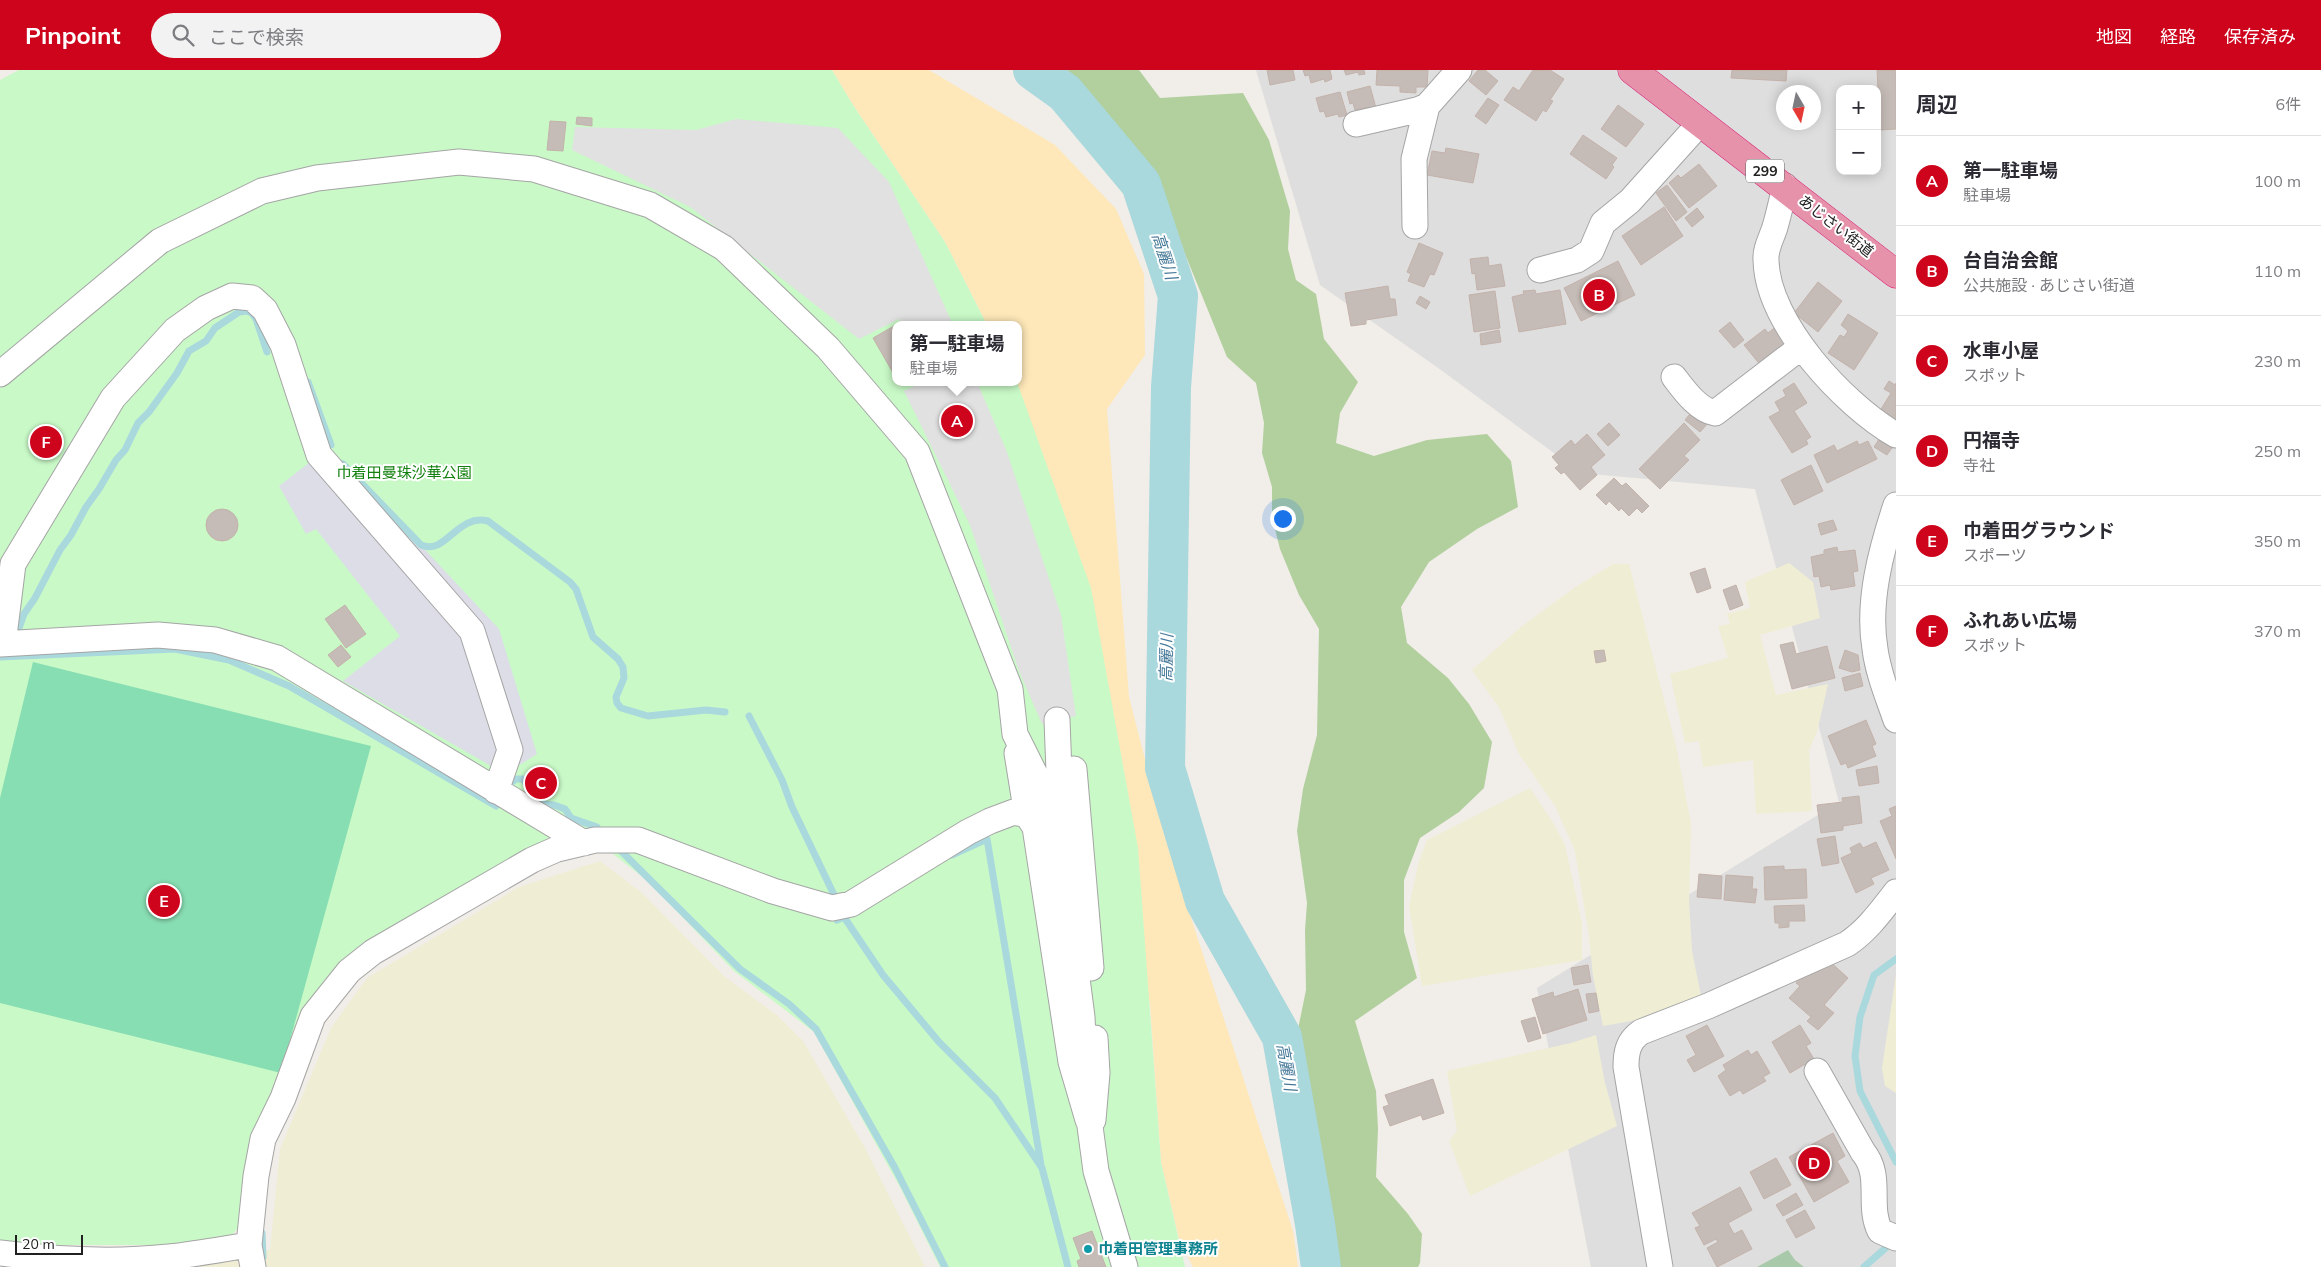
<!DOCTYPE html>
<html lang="ja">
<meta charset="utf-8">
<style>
:root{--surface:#fff;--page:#f2f2f3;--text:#2b2b33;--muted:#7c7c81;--line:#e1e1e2;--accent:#ce041c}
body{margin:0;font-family:Mulish,"Noto Sans JP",sans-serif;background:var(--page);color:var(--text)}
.controls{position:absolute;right:15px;top:15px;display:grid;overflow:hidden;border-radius:10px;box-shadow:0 2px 12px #0003}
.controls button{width:45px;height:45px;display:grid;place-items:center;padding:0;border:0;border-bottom:1px solid var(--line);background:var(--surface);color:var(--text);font:25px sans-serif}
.compass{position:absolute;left:1776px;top:15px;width:45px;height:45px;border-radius:50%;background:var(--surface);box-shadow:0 2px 12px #0003;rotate:171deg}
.scale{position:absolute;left:15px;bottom:12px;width:68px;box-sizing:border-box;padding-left:5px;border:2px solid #212121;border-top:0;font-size:14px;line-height:18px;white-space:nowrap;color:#212121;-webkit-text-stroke:4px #fff;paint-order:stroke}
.you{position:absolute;left:1282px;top:448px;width:18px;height:18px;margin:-12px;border:4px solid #fff;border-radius:50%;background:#1a73e8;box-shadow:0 0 0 8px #1a73e833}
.badge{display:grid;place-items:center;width:32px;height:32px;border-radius:50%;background:var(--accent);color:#fff;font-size:16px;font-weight:700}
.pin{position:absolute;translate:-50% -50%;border:2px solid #fff;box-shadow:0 1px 5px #0006}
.popup{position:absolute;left:892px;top:251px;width:130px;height:65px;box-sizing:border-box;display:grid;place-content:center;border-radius:10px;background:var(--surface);filter:drop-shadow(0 1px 4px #0005);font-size:16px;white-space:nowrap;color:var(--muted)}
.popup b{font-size:19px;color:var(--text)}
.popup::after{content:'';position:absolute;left:50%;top:100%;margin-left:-10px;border:10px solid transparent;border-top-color:var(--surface)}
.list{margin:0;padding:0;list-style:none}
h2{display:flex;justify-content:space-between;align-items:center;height:65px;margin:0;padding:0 20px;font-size:21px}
h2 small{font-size:16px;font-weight:400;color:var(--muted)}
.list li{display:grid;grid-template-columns:32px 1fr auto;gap:15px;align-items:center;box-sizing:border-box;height:90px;padding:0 20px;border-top:1px solid var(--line)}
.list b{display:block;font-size:19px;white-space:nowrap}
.list p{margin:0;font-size:16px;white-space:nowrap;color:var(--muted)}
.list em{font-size:16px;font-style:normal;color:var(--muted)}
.icon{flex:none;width:28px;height:28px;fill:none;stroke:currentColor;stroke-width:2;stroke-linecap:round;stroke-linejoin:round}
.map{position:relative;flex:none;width:1896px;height:1197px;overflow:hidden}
header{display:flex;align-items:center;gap:30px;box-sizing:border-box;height:70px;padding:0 25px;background:var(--accent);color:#fff}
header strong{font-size:24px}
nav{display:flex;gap:28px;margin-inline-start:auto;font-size:18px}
.search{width:350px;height:45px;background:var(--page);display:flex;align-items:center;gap:12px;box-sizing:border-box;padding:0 18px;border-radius:28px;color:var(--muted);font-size:19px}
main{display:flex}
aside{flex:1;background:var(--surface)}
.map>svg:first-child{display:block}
</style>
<header>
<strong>Pinpoint</strong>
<div class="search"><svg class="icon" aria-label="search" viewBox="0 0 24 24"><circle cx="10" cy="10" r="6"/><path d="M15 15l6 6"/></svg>ここで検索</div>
<nav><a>地図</a><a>経路</a><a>保存済み</a></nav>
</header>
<main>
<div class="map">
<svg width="1896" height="1197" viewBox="0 0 1896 1197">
<rect width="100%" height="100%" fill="#f1ede8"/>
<!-- residential -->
<path fill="#dfdede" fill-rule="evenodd" d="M1256 0H1896V1197H1591L1537 918 1839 732 1755 419 1581 403 1441 300 1320 215ZM1840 19H1877V101H1840ZM1784 22H1814V52H1784Z"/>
<!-- farmland -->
<path fill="#efeed4" d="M1789 493 1813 512 1820 548 1760 565 1776 625 1828 614 1817 662 1809 680 1812 741 1756 744 1753 690 1703 697 1699 671 1685 673 1670 604 1728 588 1718 556 1730 554 1727 544 1750 538 1745 512Z
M1613 494H1629L1677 680 1691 754 1689 832 1692 881 1701 926 1653 947 1603 956 1593 906 1589 866 1575 781 1555 736 1519 684 1500 639 1472 600 1521 557 1574 518Z
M1530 718 1554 754 1565 775 1582 853V890L1422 916 1409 836 1419 791 1427 770Z
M600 791 642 823 724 906 778 946 803 971 865 1078 925 1197H130L270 1180 280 1079 331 958 367 908 519 817Z
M1896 905V1023L1885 1016 1882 998Z
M1596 965 1605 1013 1617 1056 1470 1126 1449 1071 1457 1060 1447 1001 1571 973Z"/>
<!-- forest -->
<path fill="#b2cf9e" d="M1051 0H1139L1160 28 1243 23 1269 70 1290 141 1288 179 1296 210 1316 224 1324 269 1358 312 1340 343 1336 373 1374 386 1427 370 1487 364 1511 391 1518 437 1477 459 1429 492 1401 537 1407 573 1448 608 1469 634 1492 672 1484 718 1459 742 1420 768 1404 810V862L1417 908 1355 951 1376 1021 1378 1059 1376 1107 1408 1144 1422 1164 1420 1193 1418 1197H1341L1327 1172 1329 1146 1324 1111 1312 1029 1298 1000 1296 969 1306 920 1305 860 1307 833 1297 761 1303 719 1317 665 1319 559 1299 525 1280 479 1272 447V417L1262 383 1264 353 1256 313 1227 287 1185 184 1161 117 1087 30Z"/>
<!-- sand -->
<path fill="#fee8b9" d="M832 0H929L1055 75 1116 139 1144 204 1145 285 1107 339 1129 627 1166 771 1293 1161 1298 1197H1193L1179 1169 1161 1092 1150 934 1017 312 1018 255H987L945 172 853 35Z"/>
<!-- cemetery -->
<path fill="#a9caaa" d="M1788 1180 1795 1190 1804 1197H1757Z"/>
<!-- park -->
<path fill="#c9f9c7" d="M19 0H832L853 35 945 172 987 255H896V312H1017L1091 518 1138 778 1161 1092 1185 1197H940L901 1119 814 962 734 901 649 812 612 783 567 773 335 907 243 1152 232 1165 215 1170 175 1175H53L0 1172V10Z"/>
<!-- pitch -->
<path fill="#88deb3" d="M33 592 371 676 281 1003 0 933V728Z"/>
<!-- parking -->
<path fill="#e1e1e1" d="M736 49 838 58 889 112 953 255H902L899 249 859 269 690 137 572 80 575 57 696 60Z
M923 312H977L1007 382 1061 545 1076 646 1042 654 1019 601 970 455 904 321Z"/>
<!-- plaza -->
<path fill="#dcdde7" d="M331 379 499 559 537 684 505 704 343 611 400 566 316 459 306 464 279 416 319 385Z"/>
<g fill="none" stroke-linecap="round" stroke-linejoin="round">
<!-- stream -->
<path stroke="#a9d8dd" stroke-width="7" d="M308 312 331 375
M343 394 421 475C446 486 457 443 488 451L570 512 576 519 593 567 618 589 623 597 624 608 616 627 617 633 621 638 648 646 706 640 725 642
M19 558 24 544 35 528 60 480 71 465 86 437 99 419 116 390 125 380 138 353 149 342 177 303 189 281 206 271 215 258 239 242 246 241 252 243 256 249 267 282
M0 587 175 579 229 590 289 616 496 736
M749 646 782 710 792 737 836 829
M512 712 516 709H523L543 734 554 735 565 739 571 748 597 757
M617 777 740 899 789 934 816 959 895 1098 945 1197
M952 785 987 769 1041 1095
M837 850 844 847 883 905 939 972 995 1028 1042 1098 1068 1197
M1896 889 1874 905 1860 947 1855 986 1860 1021 1896 1092
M262 1163 263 1187
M1864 1197 1889 1175"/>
<!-- river -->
<path stroke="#a9d8dd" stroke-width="40" d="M1033 0 1065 23 1141 114 1178 226 1171 317 1165 698 1205 831 1282 967 1315 1154 1321 1197"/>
</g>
<!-- building -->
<path fill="#c6bcb7" stroke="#c3b2aa" d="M1267 0H1293L1295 10 1270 15Z
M1303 0H1330L1332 9 1325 12 1324 9 1311 13 1309 5 1305 6Z
M1344 0H1364L1365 4 1359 5 1358 2 1346 5Z
M1377 0H1428L1427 17H1416V23L1400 22V16L1376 15Z
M1478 0H1485L1498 11 1486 25 1469 11Z
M1533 0H1550L1564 9 1550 30 1553 31 1546 42 1543 40 1536 51 1504 30 1513 17 1519 21Z
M1732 0H1787L1786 11 1731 8Z
M1877 0H1896V59L1880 60Z
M1370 16 1376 38 1369 40V37L1355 40 1353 33 1350 34 1347 22Z
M1340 22 1347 45 1339 47 1338 44 1326 47 1324 41 1320 42 1316 28Z
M1488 28 1499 35 1486 54 1475 46Z
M1618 35 1644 54 1626 77 1601 59Z
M577 47 592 48V56L576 54Z
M550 51 566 52 563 81 547 80Z
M1583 65 1617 88 1612 95 1614 97 1606 109 1570 84Z
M1446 78 1479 84 1473 113 1427 105 1432 81 1445 83Z
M1699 94 1717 116 1689 138 1669 113 1678 105 1681 108Z
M1667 115 1687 142 1676 151 1656 123Z
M1664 137 1683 166 1641 195 1622 166Z
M1697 138 1704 147 1692 157 1685 148Z
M1419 173 1443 183 1434 205 1430 204 1424 217 1408 211 1411 204 1407 202Z
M1488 187 1489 196 1501 194 1505 216 1477 220 1475 203 1472 204 1470 189Z
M1618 191 1635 225 1581 251 1564 218Z
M1818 212 1842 231 1818 262 1794 243Z
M1388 216 1390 229H1395L1397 245 1366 250V254L1351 256 1345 223Z
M1535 220 1536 224 1560 220 1566 254 1519 262 1512 227 1524 224 1523 221Z
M1495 221 1500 258 1474 262 1469 225Z
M1420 226 1430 232 1426 239 1416 233Z
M1848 244 1878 263 1854 300 1828 283 1840 265 1844 267 1848 261 1841 255Z
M1730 252 1744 270 1734 278 1719 261Z
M1778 255 1795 276 1762 297 1744 275 1765 259 1768 263Z
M894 256 896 259V308L873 268Z
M1499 260 1501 272 1481 275 1480 264Z
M1889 311 1895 315 1896 313V355L1878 344 1891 323 1884 319Z
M1794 313 1807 333 1794 341 1811 367 1806 370 1808 374 1792 383 1769 347 1780 341 1775 332 1786 326 1783 320Z
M1694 339 1710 351 1700 362 1685 350Z
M1609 353 1620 365 1608 376 1597 364Z
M1684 353 1700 370 1684 386 1689 390 1660 419 1639 399Z
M1883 363 1896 372 1887 385 1874 377Z
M1587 364 1605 385 1591 397 1597 405 1580 420 1564 402 1561 404 1555 398 1559 395 1552 387 1571 370 1575 375Z
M1857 371 1859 375 1868 371 1877 389 1827 413 1814 385 1834 375 1837 381Z
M1811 395 1823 421 1794 435 1781 410Z
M1614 408 1622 416 1626 413 1649 436 1642 443 1637 438 1629 446 1621 438 1619 441 1609 431 1606 435 1596 425Z
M206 455a16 16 0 1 1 32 0a16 16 0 1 1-32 0Z
M1833 450 1837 460 1821 465 1818 454Z
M1837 477 1838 482 1855 480 1858 501 1853 502 1855 516 1831 520 1830 515 1821 517 1819 506 1814 507 1811 487 1824 484V480Z
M1705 498 1711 518 1697 523 1690 503Z
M1736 515 1743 535 1730 540 1723 520Z
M345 535 366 564 346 578 325 549Z
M1793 572 1796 584 1827 576 1835 608 1792 619 1780 575Z
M341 575 351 587 338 597 328 585Z
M1604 580 1606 591 1596 593 1594 581Z
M1845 580 1858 585 1860 600 1852 602 1839 598Z
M1860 603 1863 616 1845 621 1842 608Z
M1866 650 1876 674 1872 676 1876 686 1848 698 1846 693 1841 695 1828 666Z
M1877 696 1879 713 1859 716 1856 700Z
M544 700 554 713 539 725 529 712Z
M1859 726 1862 753 1843 756V760L1821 763 1817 735 1843 732 1842 728Z
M1896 736V789L1880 751 1892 746 1889 739Z
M1835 766 1839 793 1822 796 1817 769Z
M1876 772 1889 800 1871 808 1874 814 1856 823 1841 788 1852 783 1850 778 1860 773 1863 778Z
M1784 796V800L1806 799 1807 828 1765 830 1764 797Z
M1699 804 1722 806 1721 829 1697 827Z
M1726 805 1753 807 1752 819H1757L1755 833 1724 830Z
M1804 835 1805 851H1789V857L1779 858V853H1775L1774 836Z
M1827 889 1848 908 1824 935 1834 943 1818 960 1807 951 1811 947 1789 928 1800 916 1796 913 1809 899 1814 903Z
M1588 895 1591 912 1574 915 1571 898Z
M1578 919 1587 950 1543 964 1532 929 1553 922 1554 927Z
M1596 923 1599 941 1589 943 1586 924Z
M1535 947 1541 968 1528 972 1521 951Z
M1707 955 1724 986 1694 1002 1687 990 1696 985 1686 966Z
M1800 955 1811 973 1806 976 1814 989 1790 1003 1772 972Z
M1748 980 1751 985 1757 981 1770 1003 1763 1007 1766 1011 1743 1024 1740 1020 1730 1026 1718 1006 1726 1000 1723 995Z
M1433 1009 1444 1043 1423 1050 1421 1045 1390 1056 1383 1037 1389 1035 1385 1025Z
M1833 1063 1845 1086 1837 1091 1849 1112 1814 1132 1789 1087Z
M1776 1088 1791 1115 1764 1129 1750 1102Z
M1740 1117 1752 1140 1728 1153 1734 1164 1742 1160 1752 1179 1717 1197 1707 1178 1718 1172 1716 1169 1704 1175 1695 1158 1700 1156 1692 1143Z
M1796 1123 1803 1135 1783 1146 1776 1135Z
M1805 1140 1815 1158 1796 1168 1786 1150Z
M1092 1161 1106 1197H1079L1077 1191 1081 1189 1073 1168Z"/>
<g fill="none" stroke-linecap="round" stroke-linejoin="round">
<defs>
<path id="minor" d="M1356 54 1417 40 1427 36 1459 0
M1785 116C1782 130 1779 143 1775 157 1772 167 1765 179 1766 190 1767 253 1844 335 1896 365
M1415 156 1414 89 1427 36
M1540 200 1577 190 1591 181 1603 153 1630 131 1701 52
M0 304 160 171 262 121 317 108 459 92 534 99 650 135 724 178 828 278 917 382 1010 619 1015 664 1047 728 1060 777
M1674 307C1684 320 1698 340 1715 343L1801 277
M1896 435C1881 480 1867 532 1875 579 1878 603 1888 627 1896 650
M0 574 158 565 215 570 277 588 584 773
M3 574 13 494 113 328 175 260 206 238 232 226 252 228 265 240 283 275 319 385 472 561 510 680 496 721
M1057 650 1060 728V777L1082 947 1084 989
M1017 683 1027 745
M1074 699 1091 898
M1817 1001 1863 1082C1883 1106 1867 1135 1880 1161L1896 1168
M1087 1034 1096 1101 1125 1197
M1093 1050 1097 1003 1095 968
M249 1175 253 1197
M0 1183C56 1190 113 1193 169 1187 196 1184 223 1179 249 1175L256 1106 263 1069 283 1028 313 946 349 901 373 882 532 790 557 779 595 770H638L773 821 832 838 851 834 968 762 990 751 1014 742 1027 745 1035 757 1071 992 1088 1050
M1660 1197 1626 997C1626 982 1628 971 1641 962L1708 936 1847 874C1868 860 1881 841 1896 822"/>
<path id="highway" d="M1632 0 1896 204"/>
</defs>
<!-- minor casing -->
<use href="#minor" stroke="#a5a5a5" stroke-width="27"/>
<!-- highway casing -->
<use href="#highway" stroke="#d82c7b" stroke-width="29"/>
<!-- minor -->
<use href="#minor" stroke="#fff" stroke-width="25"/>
<!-- highway -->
<use href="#highway" stroke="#e692ab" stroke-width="28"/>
</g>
<!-- markers -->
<circle fill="#0f9aa8" stroke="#fff" stroke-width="2" cx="1088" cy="1179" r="5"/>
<g text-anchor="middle" stroke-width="4" stroke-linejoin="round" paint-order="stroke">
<!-- shield labels -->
<rect fill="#fff" stroke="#646464" stroke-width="1" x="1746" y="89.5" width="38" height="23" rx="4"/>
<g font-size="14" font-weight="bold" fill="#212121">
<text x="1765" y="106">299</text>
</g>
<!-- street labels -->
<g font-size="15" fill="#212121" stroke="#fff">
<text transform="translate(1836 156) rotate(38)" y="5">あじさい街道</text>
</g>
<!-- park labels -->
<g font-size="15" fill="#12800e" stroke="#fff">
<text x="404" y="408">巾着田曼珠沙華公園</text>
</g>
<!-- culture labels -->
<g font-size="15" font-weight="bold" fill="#0d838f" stroke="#fff" text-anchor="start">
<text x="1098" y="1184">巾着田管理事務所</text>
</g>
<!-- water labels -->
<g font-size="16" font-style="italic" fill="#457898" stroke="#fff">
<text transform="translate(1165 186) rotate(72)" y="6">高麗川</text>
<text transform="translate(1166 588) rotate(-89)" y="6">高麗川</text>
<text transform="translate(1287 997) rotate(80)" y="6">高麗川</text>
</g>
</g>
</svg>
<div class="controls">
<button>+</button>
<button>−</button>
</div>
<svg class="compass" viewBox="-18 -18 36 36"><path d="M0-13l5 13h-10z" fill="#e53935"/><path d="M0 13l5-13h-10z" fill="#7c7c81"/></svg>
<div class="scale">20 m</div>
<div class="you"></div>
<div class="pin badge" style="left:957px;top:351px">A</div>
<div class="popup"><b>第一駐車場</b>駐車場</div>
<div class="pin badge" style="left:1599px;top:225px">B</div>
<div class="pin badge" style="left:541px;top:713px">C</div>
<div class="pin badge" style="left:1814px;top:1093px">D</div>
<div class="pin badge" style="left:164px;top:831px">E</div>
<div class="pin badge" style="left:46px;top:372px">F</div>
</div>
<aside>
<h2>周辺<small>6件</small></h2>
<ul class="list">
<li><span class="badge">A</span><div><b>第一駐車場</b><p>駐車場</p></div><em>100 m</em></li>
<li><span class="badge">B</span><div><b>台自治会館</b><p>公共施設 · あじさい街道</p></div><em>110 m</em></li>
<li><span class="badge">C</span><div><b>水車小屋</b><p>スポット</p></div><em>230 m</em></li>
<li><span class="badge">D</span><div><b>円福寺</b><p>寺社</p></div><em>250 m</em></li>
<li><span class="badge">E</span><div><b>巾着田グラウンド</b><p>スポーツ</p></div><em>350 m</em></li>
<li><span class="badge">F</span><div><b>ふれあい広場</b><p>スポット</p></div><em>370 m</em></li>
</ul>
</aside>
</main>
